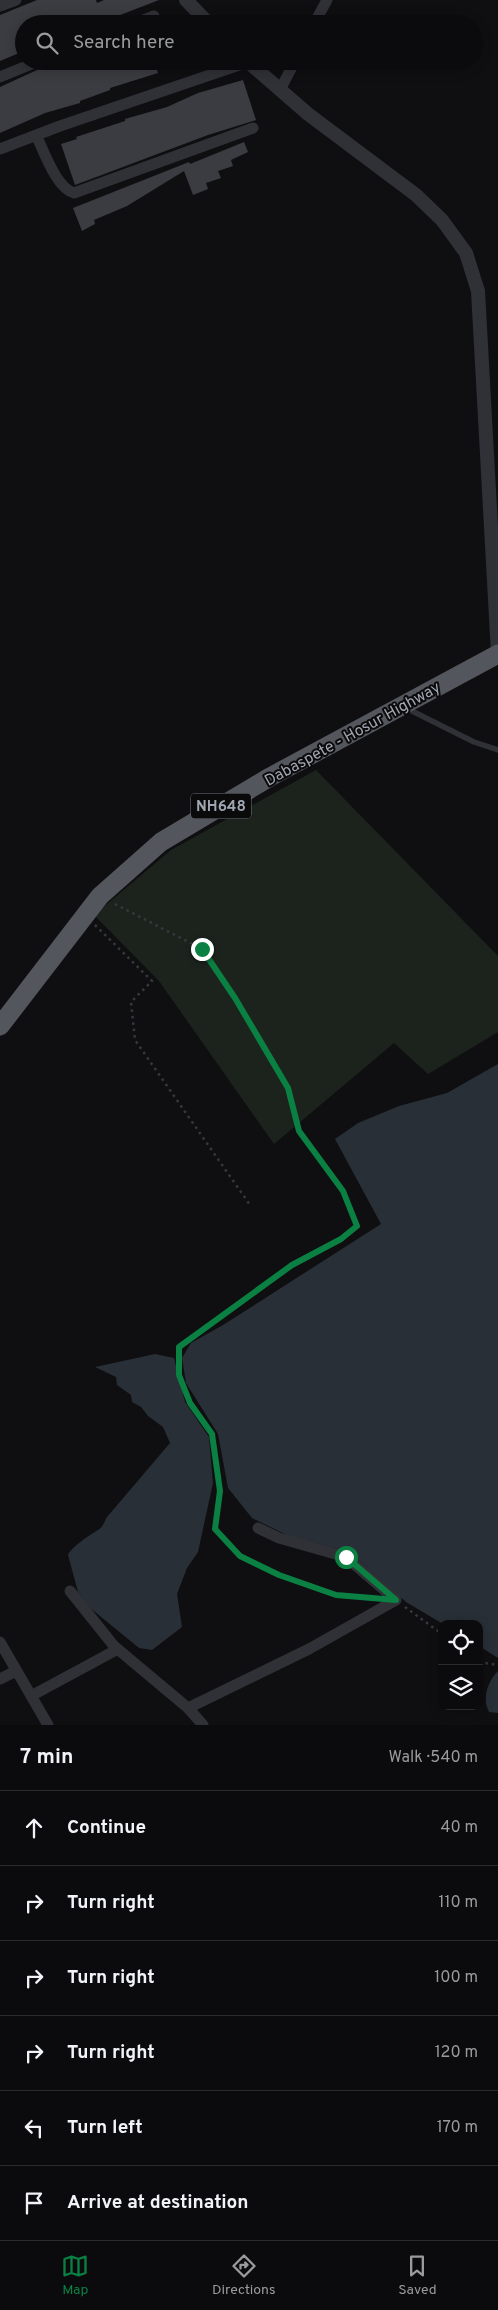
<!DOCTYPE html>
<meta charset="utf-8">
<style>
:root{--surface:#0b0b0d;--page:#19191b;--text:#f1f3f6;--muted:#9a9b9d;--line:#2b2b2e;--accent:#0b8043}
body{margin:0;font-family:Overpass,sans-serif;background:var(--page);color:var(--text)}
.controls{position:absolute;right:15px;bottom:15px;display:grid;overflow:hidden;border-radius:10px;box-shadow:0 2px 12px #0003}
.controls button{width:45px;height:45px;display:grid;place-items:center;padding:0;border:0;border-bottom:1px solid var(--line);background:var(--surface);color:var(--text);font:25px sans-serif}
.stop{position:absolute;width:15px;height:15px;margin:-11px;border:4px solid #0b8043;border-radius:50%;background:#fff}
.stop.end{background:#0b8043;border-color:#fff;box-shadow:0 1px 5px #0008}
.list{margin:0;padding:0;list-style:none}
h2{display:flex;justify-content:space-between;align-items:center;height:65px;margin:0;padding:0 20px;font-size:21px}
h2 small{font-size:16px;font-weight:400;color:var(--muted)}
.list li{display:grid;grid-template-columns:32px 1fr auto;gap:15px;align-items:center;box-sizing:border-box;height:75px;padding:0 20px;border-top:1px solid var(--line)}
.list b{display:block;font-size:19px;white-space:nowrap}
.list em{font-size:16px;font-style:normal;color:var(--muted)}
.icon{flex:none;width:28px;height:28px;fill:none;stroke:currentColor;stroke-width:2;stroke-linecap:round;stroke-linejoin:round}
.map{position:relative;flex:none;width:498px;height:1725px;overflow:hidden}
.search{position:absolute;background:var(--surface);box-shadow:0 2px 12px #0003;left:15px;right:15px;top:15px;height:55px;display:flex;align-items:center;gap:12px;box-sizing:border-box;padding:0 18px;border-radius:28px;color:var(--muted);font-size:19px}
.sheet{height:515px;background:var(--surface)}
nav{display:flex;justify-content:space-around;align-items:center;box-sizing:border-box;height:70px;border-top:1px solid var(--line);background:var(--surface);font-size:14px;color:var(--muted)}
nav a{display:grid;justify-items:center;gap:2px}
nav .on{color:var(--accent)}
.map>svg:first-child{display:block}
</style>
<div class="map">
<svg width="498" height="1725" viewBox="0 0 498 1725">
<rect width="100%" height="100%" fill="#0f0f11"/>
<!-- green -->
<path fill="#1c231d" d="M316 770 498 956V1032L428 1074 394 1043 274 1144 159 981 94 915 171 850Z"/>
<!-- water -->
<path fill="#282f36" d="M498 1064V1658L479 1646V1624H443L406 1602 349 1552 289 1536 252 1518 228 1488 218 1434 186 1383 182 1358 191 1343 223 1325 381 1224 335 1139 358 1123 399 1106 447 1093Z
M155 1354 174 1358 185 1402 209 1437 213 1483 198 1552 187 1568 177 1594 182 1627 152 1650 139 1648 89 1607 78 1592 68 1555C70 1548 91 1534 98 1530 102 1528 105 1521 107 1517L170 1443 163 1427 148 1416 141 1407 132 1402 131 1395 117 1385 116 1377 95 1367Z
M498 1671V1713L489 1712C482 1699 487 1682 498 1671Z"/>
<!-- building -->
<path fill="#3b3c41" d="M37 0H96L97 3 104 0H159L97 24H24V51L0 61V15Z
M66 61H118L120 65 131 61H154L158 73 110 88V90L80 101V103L45 113 0 133V87L37 70Z
M243 80 256 120 208 135 75 185 61 144 77 139 76 137 125 121V119L167 107 198 93Z
M244 142 248 152 231 160 233 166 218 171 221 178 206 183 208 189 193 195 184 171 127 206 94 220 95 224 82 231 73 208 189 162 190 164Z"/>
<g fill="none" stroke-linecap="round" stroke-linejoin="round">
<!-- path -->
<path stroke="#36383c" stroke-width="2.5" stroke-dasharray="2.5 4" stroke-linecap="butt" d="M115 904 202 949 235 999 288 1088 299 1131 343 1191 357 1226 341 1239 292 1265 179 1347V1375L190 1403 212 1435 220 1491 215 1529 240 1556 279 1575 335 1595 374 1598
M95 925 152 981 131 1002 135 1040 250 1205
M405 1607 442 1634
M479 1662 498 1665"/>
<!-- service -->
<path stroke="#303136" stroke-width="5.5" d="M406 708 474 742 498 750"/>
<!-- minor -->
<path stroke="#303136" stroke-width="11" d="M0 6 16 0
M133 24 154 16
M314 24 327 0
M0 77 39 61
M280 90 295 61
M36 135C44 151 56 188 74 193L253 128
M0 149 60 126 248 62
M70 1591 114 1646 188 1708 203 1725
M0 1642 48 1725
M0 1679 16 1671
M31 1696 118 1649
M188 1708 309 1649 396 1600 346 1557 279 1538 258 1528"/>
<!-- tertiary -->
<path stroke="#303136" stroke-width="14" d="M186 0 209 24
M247 61 308 114 416 195 442 220 466 253 478 291 498 654"/>
<!-- trunk -->
<path stroke="#54565e" stroke-width="19" d="M0 1026 100 896 161 842 270 777 498 654"/>
</g>
<g fill="none" stroke-linecap="round" stroke-linejoin="round">
<!-- route -->
<path stroke="#0b8043" stroke-width="6" d="M202 949 235 998 288 1088 299 1131 343 1191 357 1226 341 1239 292 1265 179 1347V1375L190 1403 212 1434 220 1491 215 1529 240 1556 279 1575 336 1595 396 1600 346 1557"/>
</g>
<g text-anchor="middle" stroke-width="4" stroke-linejoin="round" paint-order="stroke">
<!-- shield labels -->
<rect fill="#0a0a0b" stroke="#737680" stroke-width="1" x="191" y="793.5" width="60" height="25" rx="4"/>
<g font-size="15" font-weight="bold" fill="#a0a5b2">
<text x="221" y="811">NH648</text>
</g>
<!-- street labels -->
<g font-size="16" fill="#a0a5b2" stroke="#0a0a0b">
<text transform="translate(352 733) rotate(-29)" y="6">Dabaspete - Hosur Highway</text>
</g>
</g>
</svg>
<div class="controls">
<button><svg class="icon" aria-label="locate" viewBox="0 0 24 24"><circle cx="12" cy="12" r="6"/><path d="M12 2v4M12 18v4M2 12h4M18 12h4"/></svg></button>
<button><svg class="icon" aria-label="layers" viewBox="0 0 24 24"><path d="M12 4l9 5-9 5-9-5zM3 14l9 5 9-5"/></svg></button>
</div>
<div class="stop" style="left:346px;top:1557px"></div>
<div class="stop end" style="left:202px;top:949px"></div>
<div class="search"><svg class="icon" aria-label="search" viewBox="0 0 24 24"><circle cx="10" cy="10" r="6"/><path d="M15 15l6 6"/></svg>Search here</div>
</div>
<section class="sheet">
<h2>7 min<small>Walk · 540 m</small></h2>
<ul class="list">
<li><svg class="icon" aria-label="ahead" viewBox="0 0 24 24"><path d="M12 20V5M6 11l6-6 6 6"/></svg><div><b>Continue</b></div><em>40 m</em></li>
<li><svg class="icon" aria-label="right" viewBox="0 0 24 24"><path d="M7 20v-9h11M14 6l5 5-5 5"/></svg><div><b>Turn right</b></div><em>110 m</em></li>
<li><svg class="icon" aria-label="right" viewBox="0 0 24 24"><path d="M7 20v-9h11M14 6l5 5-5 5"/></svg><div><b>Turn right</b></div><em>100 m</em></li>
<li><svg class="icon" aria-label="right" viewBox="0 0 24 24"><path d="M7 20v-9h11M14 6l5 5-5 5"/></svg><div><b>Turn right</b></div><em>120 m</em></li>
<li><svg class="icon" aria-label="left" viewBox="0 0 24 24"><path d="M17 20v-9H6M10 6l-5 5 5 5"/></svg><div><b>Turn left</b></div><em>170 m</em></li>
<li><svg class="icon" aria-label="arrive" viewBox="0 0 24 24"><path d="M6 21V4h12l-3 4 3 4H6"/></svg><div><b>Arrive at destination</b></div></li>
</ul>
</section>
<nav>
<a class="on"><svg class="icon" aria-label="map" viewBox="0 0 24 24"><path d="M3 6l6-2 6 2 6-2v14l-6 2-6-2-6 2zM9 4v14M15 6v14"/></svg>Map</a>
<a><svg class="icon" aria-label="directions" viewBox="0 0 24 24"><path d="M12 3l9 9-9 9-9-9zM9 14v-3h6M13 9l2 2-2 2"/></svg>Directions</a>
<a><svg class="icon" aria-label="saved" viewBox="0 0 24 24"><path d="M7 4h10v16l-5-4-5 4z"/></svg>Saved</a>
</nav>
